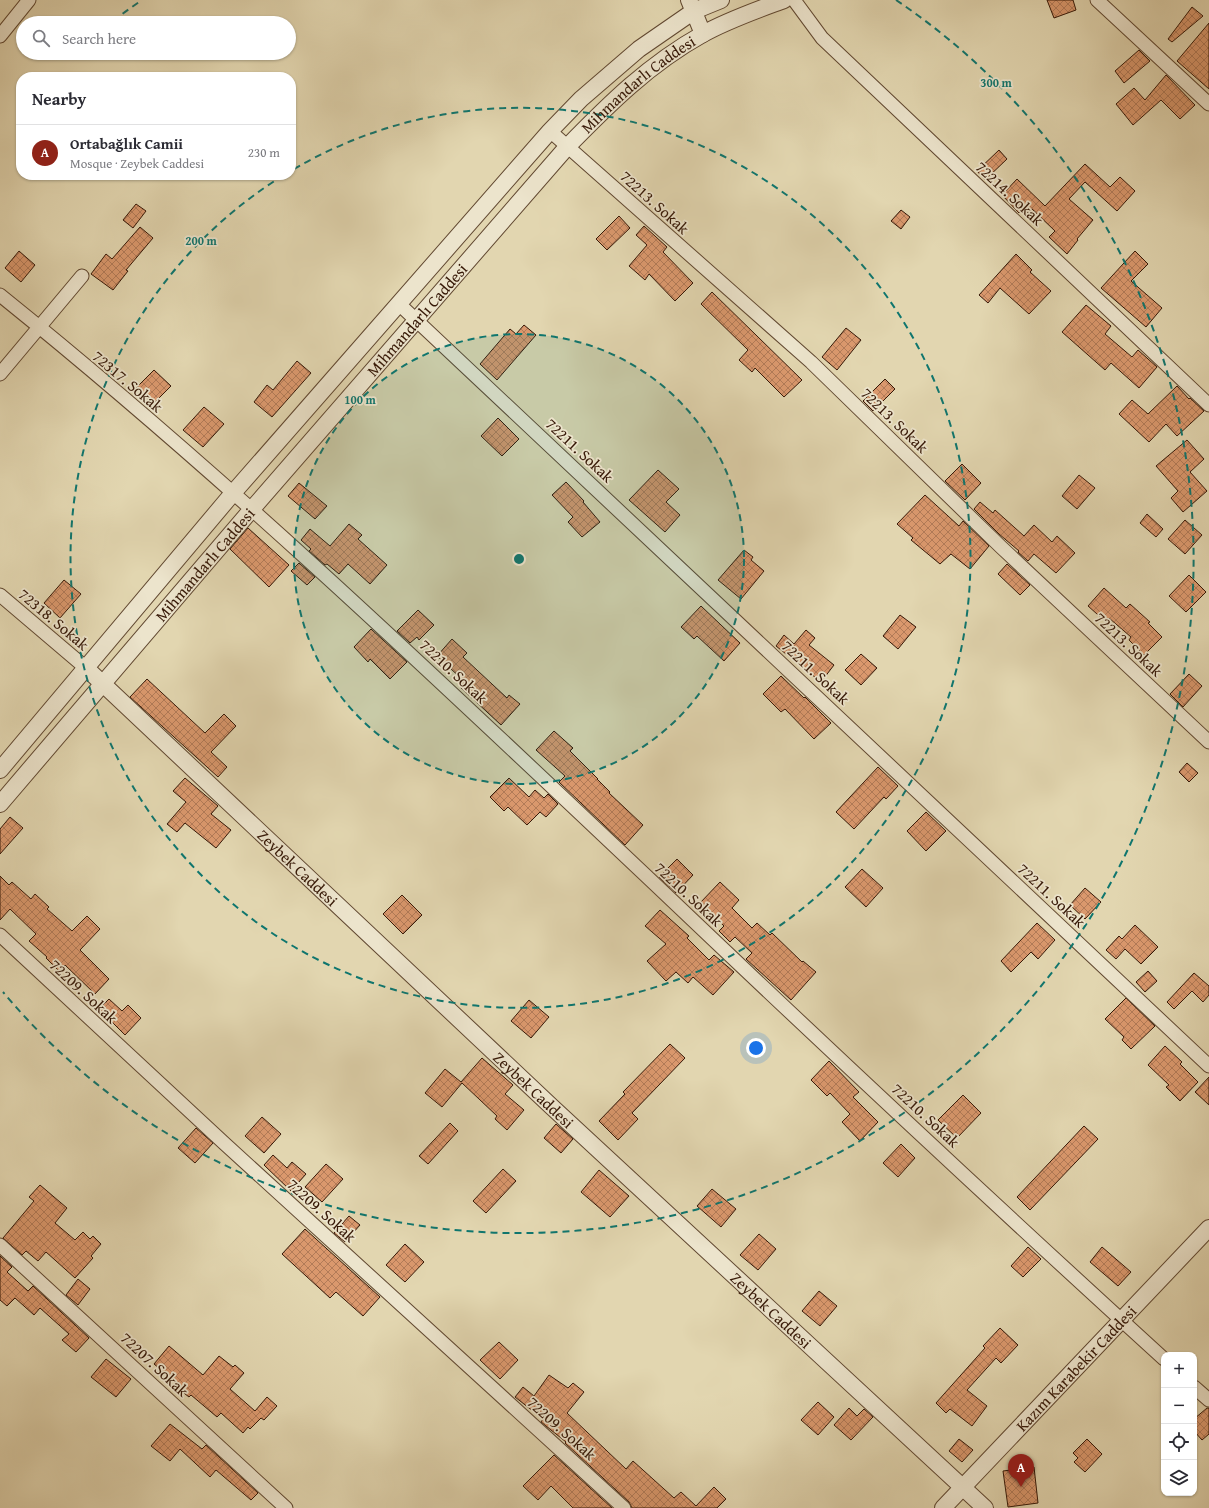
<!DOCTYPE html>
<meta charset="utf-8">
<style>
:root{--surface:#fff;--page:#f2f2f3;--text:#2b2b33;--muted:#7c7c81;--line:#e1e1e2;--accent:#8f2418}
body{margin:0;font-family:"Gentium Book Plus",serif;background:var(--page);color:var(--text)}
.controls{position:absolute;right:12px;bottom:12px;display:grid;overflow:hidden;border-radius:8px;box-shadow:0 1px 3px #0004}
.controls button{width:36px;height:36px;display:grid;place-items:center;padding:0;border:0;border-bottom:1px solid var(--line);background:var(--surface);color:var(--text);font:20px sans-serif}
.you{position:absolute;left:756px;top:1048px;width:14px;height:14px;margin:-10px;border:3px solid #fff;border-radius:50%;background:#1a73e8;box-shadow:0 0 0 6px #1a73e833}
.badge{display:grid;place-items:center;width:26px;height:26px;border-radius:50%;background:var(--accent);color:#fff;font-size:13px;font-weight:700}
.pin{position:absolute;translate:-50% -33px;filter:drop-shadow(0 1px 2px #0008)}
.pin::after{content:'';position:absolute;top:21px;width:14px;height:12px;background:inherit;clip-path:polygon(0 0,100% 0,50% 100%)}
.list{margin:0;padding:0;list-style:none}
h2{display:flex;justify-content:space-between;align-items:center;height:52px;margin:0;padding:0 16px;font-size:17px}
h2 small{font-size:13px;font-weight:400;color:var(--muted)}
.list li{display:grid;grid-template-columns:26px 1fr auto;gap:12px;align-items:center;box-sizing:border-box;height:56px;padding:0 16px;border-top:1px solid var(--line)}
.list b{display:block;font-size:15px;white-space:nowrap}
.list p{margin:0;font-size:13px;white-space:nowrap;color:var(--muted)}
.list em{font-size:13px;font-style:normal;color:var(--muted)}
.icon{flex:none;width:22px;height:22px;fill:none;stroke:currentColor;stroke-width:2;stroke-linecap:round;stroke-linejoin:round}
.map{position:relative;flex:none;width:1209px;height:1508px;overflow:hidden}
.search{position:absolute;background:var(--surface);box-shadow:0 1px 3px #0004;left:16px;top:16px;width:280px;height:44px;display:flex;align-items:center;gap:10px;box-sizing:border-box;padding:0 14px;border-radius:22px;color:var(--muted);font-size:15px}
.panel{position:absolute;background:var(--surface);box-shadow:0 1px 3px #0004;left:16px;top:72px;width:280px;height:108px;border-radius:16px}
.map>svg:first-child{display:block}
</style>
<div class="map">
<svg width="1209" height="1508" viewBox="0 0 1209 1508">
<defs>
<pattern id="building-cross-hatch" width="8" height="8" patternUnits="userSpaceOnUse"><rect width="8" height="8" fill="#da986d"/><path d="M0 0l8 8M0 8l8-8" fill="none" stroke="#b27b58"/></pattern>
</defs>
<rect width="100%" height="100%" fill="#e2d6b0"/>
<filter id="stains"><feTurbulence type="fractalNoise" baseFrequency=".005" numOctaves="4"/><feColorMatrix values="0 0 0 0 .2 0 0 0 0 .09 0 0 0 0 .02 0 0 0 .5 -.17"/></filter>
<radialGradient id="worn" r=".72"><stop offset=".6" stop-color="#630" stop-opacity="0"/><stop offset="1" stop-color="#630" stop-opacity=".3"/></radialGradient>
<!-- building -->
<path fill="url(#building-cross-hatch)" stroke="#361807" d="M1047 0H1073L1076 10 1054 18Z
M1192 7 1203 16 1172 42 1168 39Z
M1209 23V89L1177 61Z
M1139 50 1150 61 1124 83 1115 71Z
M1166 75 1195 105 1180 119 1161 100 1133 125 1116 104 1134 88 1145 100Z
M999 150 1007 159 985 180 977 171Z
M1085 164 1110 187 1120 177 1135 191 1117 211 1085 182 1069 199 1093 220 1077 239 1078 240 1067 254 1049 237 1055 231 1032 209 1028 213 1024 208 1019 213 1002 195 1017 179 1045 206Z
M136 204 146 211 133 228 123 220Z
M901 210 910 217 901 229 891 221Z
M619 216 630 228 607 250 596 239Z
M644 226 667 247 663 252 693 283 675 301 649 274 645 280 629 266 647 245 636 235Z
M140 227 153 238 126 270 128 271 113 290 91 274 106 254 112 259Z
M19 251 35 265 21 282 5 268Z
M1135 251 1148 264 1131 281 1162 308 1146 327 1101 288Z
M1016 254 1032 270 1030 272 1051 291 1029 314 1000 288 988 303 979 295Z
M712 292 802 380 784 397 755 368 752 372 739 360 748 350 701 304Z
M1086 305 1111 326 1105 334 1132 357 1138 350 1157 367 1139 388 1111 363 1105 370 1062 332Z
M524 325 536 335 497 380 480 364 510 329 516 334Z
M846 328 861 340 837 370 822 357Z
M297 361 311 373 272 417 254 402 267 385 273 390Z
M154 370 171 386 153 404 136 388Z
M885 379 895 389 873 411 863 401Z
M1177 386 1189 399 1190 398 1204 411 1177 436 1166 424 1149 442 1119 414 1132 400 1148 414Z
M204 407 224 424 203 447 183 430Z
M498 418 519 439 502 456 481 436Z
M1187 440 1204 459 1190 472 1207 491 1183 512 1171 498 1178 491 1156 466Z
M962 464 981 483 965 500 945 481Z
M658 470 679 489 666 502 680 515 665 532 629 500Z
M1079 475 1095 488 1077 509 1062 496Z
M566 482 584 501 583 502 600 522 582 537 568 522 573 517 552 495Z
M299 483 327 506 315 519 288 496Z
M925 495 959 526 963 521 989 546 970 569 951 554 940 564 911 540 913 538 897 524Z
M980 502 993 513 995 510 1024 536 1034 525 1052 542 1057 536 1075 553 1056 573 1034 554 1028 561 1018 552 1019 551 999 534 974 509Z
M1147 514 1163 529 1156 537 1140 523Z
M1185 520 1202 535 1185 554 1168 539Z
M349 524 362 535 358 539 387 565 370 584 348 564 339 574 327 564 325 565 309 551 311 549 301 540 310 529 330 546Z
M248 528 289 565 269 587 230 549Z
M744 550 753 557 751 560 764 571 741 599 718 580Z
M299 563 315 577 307 585 291 571Z
M1007 564 1030 585 1020 595 998 574Z
M1189 575 1206 592 1186 612 1169 596Z
M64 580 81 594 60 618 44 603Z
M1104 588 1126 608 1130 604 1150 622 1148 623 1162 637 1144 655 1129 640 1131 637 1109 618 1106 622 1088 606Z
M701 606 740 643 724 661 697 636 694 639 681 627Z
M418 610 434 625 419 640 417 637 410 643 397 631Z
M900 615 916 627 898 649 883 636Z
M371 629 407 662 390 679 370 659 368 662 354 647Z
M806 630 815 638 809 645 834 665 821 682 776 646 784 635 794 644Z
M452 639 467 653 463 657 507 698 509 695 520 704 501 725 459 686 464 681 437 656Z
M861 654 877 668 861 685 845 670Z
M1189 674 1202 686 1183 707 1170 694Z
M781 676 804 698 805 697 831 723 814 739 785 709 781 712 763 694Z
M147 679 205 733 224 714 236 726 211 752 227 767 218 777 130 697Z
M554 731 573 748 570 751 598 779H597L610 792 609 793 643 825 625 845 559 782 565 776 536 750Z
M1187 763 1198 773 1189 782 1179 772Z
M878 767 898 786 886 799 884 797 854 829 836 812Z
M185 778 218 806 211 814 231 830 216 848 185 823 177 832 167 824 186 802 173 791Z
M509 778 529 797 535 790 544 798 548 794 558 804 546 817 540 812 527 825 508 807 504 811 490 797Z
M926 812 946 831 926 851 907 831Z
M10 817 23 828 0 854V829Z
M677 859 693 875 676 893 659 877Z
M862 869 883 888 866 907 845 887Z
M0 876 9 885 12 882 31 899 35 894 49 907 47 909 72 931 87 916 100 929 80 950 109 979 95 994 65 965 59 971 46 958 47 957 29 941 36 934 10 909 0 920Z
M720 882 739 900 732 908 752 928 757 923 770 935 772 933 802 962 803 961 816 972 791 1000 746 959 752 953 735 937 730 942 719 931 724 926 700 903Z
M1085 888 1101 902 1085 919 1070 905Z
M402 895 422 915 403 934 383 914Z
M660 910 689 936 687 938 709 960 714 955 734 972 713 995 693 977 688 983 676 972 666 981 647 961 666 944 645 926Z
M1037 923 1055 940 1038 959 1031 952 1011 972 1001 961Z
M1135 925 1158 947 1141 964 1125 949 1116 959 1106 950 1119 936 1122 939Z
M1148 971 1157 981 1145 992 1136 982Z
M1194 973 1209 986V995L1203 1002 1192 991 1174 1009 1167 1002Z
M1126 998 1155 1026 1131 1049 1122 1040 1124 1037 1105 1019Z
M109 999 122 1011 128 1005 141 1018 125 1035 99 1009Z
M529 1000 549 1017 531 1038 511 1021Z
M670 1044 685 1058 632 1113 638 1119 618 1140 599 1121 625 1094 623 1092Z
M1165 1046 1182 1062 1180 1064 1198 1082 1180 1101 1166 1087 1169 1085 1148 1065Z
M482 1058 513 1085 505 1094 524 1110 507 1130 495 1119 497 1116 462 1083 442 1107 425 1093 445 1069 461 1082Z
M829 1061 859 1092 853 1097 878 1122 860 1141 842 1122 850 1114 830 1093 827 1096 811 1080Z
M1209 1077V1105L1195 1092Z
M963 1095 981 1113 957 1138 938 1120Z
M262 1117 281 1134 264 1153 245 1136Z
M450 1123 458 1131 428 1164 419 1156Z
M556 1124 573 1139 561 1153 544 1138Z
M1084 1126 1098 1139 1030 1210 1017 1197Z
M196 1128 213 1143 195 1163 178 1148Z
M901 1144 915 1158 898 1177 883 1163Z
M273 1155 287 1168 292 1162 306 1174 291 1191 264 1165Z
M326 1164 343 1179 322 1202 305 1187Z
M503 1169 516 1181 486 1213 473 1201Z
M599 1170 629 1196 610 1217 581 1192Z
M40 1185 67 1208 55 1223 75 1240 83 1232 90 1239 93 1236 101 1244 91 1256 93 1258 75 1278 46 1252 38 1261 26 1251 22 1255 3 1238 34 1201 29 1197Z
M712 1189 736 1209 721 1227 697 1206Z
M349 1216 360 1225 345 1242 334 1233Z
M305 1229 380 1297 363 1316 336 1292 330 1298 282 1254Z
M759 1234 776 1249 758 1270 740 1255Z
M405 1244 424 1262 405 1282 386 1265Z
M1028 1247 1041 1259 1023 1277 1011 1266Z
M1102 1247 1131 1272 1118 1286 1090 1262Z
M0 1256 12 1267 7 1272 28 1291 33 1286 89 1338 76 1352 62 1340 69 1334 40 1308 34 1315 15 1298 7 1306 0 1300Z
M78 1279 90 1289 78 1305 66 1295Z
M819 1291 837 1306 820 1326 802 1311Z
M1000 1328 1018 1345 1001 1363 996 1358 967 1390 987 1406 972 1426 950 1409 946 1413 936 1403 985 1348 983 1346Z
M499 1342 518 1360 500 1379 480 1360Z
M169 1346 203 1375 219 1356 233 1367 235 1365 244 1373 230 1389 255 1411 267 1397 277 1406 264 1420 261 1418 250 1429 248 1427 243 1433 221 1413 217 1417 191 1395 189 1397 176 1387 178 1384 154 1364Z
M106 1359 131 1379 116 1397 91 1377Z
M549 1375 568 1388 573 1383 584 1392 567 1413 626 1469 633 1461 674 1498 681 1492 696 1506 714 1487 726 1499 717 1508H632L629 1502 565 1443 566 1442 541 1422 543 1419 515 1397 523 1387 534 1396Z
M818 1402 834 1417 818 1435 801 1420Z
M849 1408 857 1416 864 1409 873 1417 851 1440 834 1425Z
M1207 1408H1209V1434L1202 1440 1194 1431V1419Z
M170 1424 202 1449 206 1445 258 1493 251 1500 216 1470 210 1477 180 1449 170 1461 151 1446Z
M959 1439 973 1450 962 1462 949 1451Z
M1087 1439 1102 1454 1085 1472 1074 1462 1078 1458 1073 1453Z
M554 1455 612 1508H573L551 1486 538 1500 523 1486Z
M1034 1467 1038 1503 1008 1507 1003 1471Z"/>
<g fill="none" stroke-linecap="round" stroke-linejoin="round">
<defs>
<path id="minor" d="M794 0 822 38 1209 405
M1097 0 1209 104
M0 36 29 0
M550 131 811 362 1001 547 1209 742
M0 295C231 481 445 686 660 889 826 1047 994 1204 1164 1359
M399 304 1209 1066
M0 374 82 276
M0 595 86 668
M0 935 225 1144 624 1508
M0 1245 286 1508
M1194 1387 1209 1400"/>
<g id="tertiary">
<path d="M689 0 703 34"/>
<path id="s1" d="M86 668 552 1107 985 1508"/>
<path d="M0 770 233 493 550 131 581 99 639 49 694 11 721 0"/>
<path id="s2" d="M0 804 252 509 567 147C609 104 649 64 703 34 728 20 757 10 784 0"/>
<path id="s3" d="M943 1508 1209 1228"/>
</g>
</defs>
<!-- minor casing -->
<use href="#minor" stroke="#614831" stroke-width="15"/>
<!-- tertiary casing -->
<use href="#tertiary" stroke="#614831" stroke-width="18"/>
<!-- minor -->
<use href="#minor" stroke="#ece4cc" stroke-width="13"/>
<!-- tertiary -->
<use href="#tertiary" stroke="#ece4cc" stroke-width="16"/>
</g>
<!-- distance rings -->
<circle cx="519" cy="559" r="225" fill="#0f766e" fill-opacity=".12"/>
<g fill="none" stroke="#0f766e" stroke-width="2" stroke-dasharray="7 5">
<circle cx="519" cy="559" r="225"/>
<path d="M294 169A450 450 0 1 1 284 175"/>
<path d="M113 21A674 674 0 0 1 142 0M896 0A674 674 0 1 1 3 992"/>
</g>
<g text-anchor="middle" stroke-width="3.5" stroke-linejoin="round" paint-order="stroke">
<!-- street labels -->
<g font-size="16" fill="#361807" stroke="#ece4cc">
<text dy="6" stroke="none"><textPath href="#s2" startOffset="963">Mihmandarlı Caddesi</textPath></text>
<text transform="translate(1010 193) rotate(43)" y="6">72214. Sokak</text>
<text transform="translate(655 202) rotate(42)" y="6">72213. Sokak</text>
<text dy="6" stroke="none"><textPath href="#s2" startOffset="639">Mihmandarlı Caddesi</textPath></text>
<text transform="translate(128 381) rotate(40)" y="6">72317. Sokak</text>
<text transform="translate(895 420) rotate(44)" y="6">72213. Sokak</text>
<text transform="translate(580 450) rotate(43)" y="6">72211. Sokak</text>
<text dy="6" stroke="none"><textPath href="#s2" startOffset="315">Mihmandarlı Caddesi</textPath></text>
<text transform="translate(54 619) rotate(40)" y="6">72318. Sokak</text>
<text transform="translate(1129 644) rotate(43)" y="6">72213. Sokak</text>
<text transform="translate(454 671) rotate(43)" y="6">72210. Sokak</text>
<text transform="translate(816 672) rotate(43)" y="6">72211. Sokak</text>
<text dy="6" stroke="none"><textPath href="#s1" startOffset="291">Zeybek Caddesi</textPath></text>
<text transform="translate(689 894) rotate(43)" y="6">72210. Sokak</text>
<text transform="translate(1052 895) rotate(43)" y="6">72211. Sokak</text>
<text transform="translate(84 991) rotate(43)" y="6">72209. Sokak</text>
<text dy="6" stroke="none"><textPath href="#s1" startOffset="615">Zeybek Caddesi</textPath></text>
<text transform="translate(926 1115) rotate(43)" y="6">72210. Sokak</text>
<text transform="translate(322 1210) rotate(42)" y="6">72209. Sokak</text>
<text dy="6" stroke="none"><textPath href="#s1" startOffset="939">Zeybek Caddesi</textPath></text>
<text transform="translate(155 1364) rotate(43)" y="6">72207. Sokak</text>
<text dy="6" stroke="none"><textPath href="#s3" startOffset="193">Kazım Karabekir Caddesi</textPath></text>
<text transform="translate(562 1428) rotate(42)" y="6">72209. Sokak</text>
</g>
</g>
<circle cx="519" cy="559" r="6" fill="#0f766e" stroke="#ece4cc" stroke-width="2"/>
<g font-size="12" text-anchor="middle" font-weight="bold" fill="#0f766e" stroke="#ece4cc" stroke-width="3.5" stroke-linejoin="round" paint-order="stroke">
<text x="996" y="87">300 m</text>
<text x="201" y="245">200 m</text>
<text x="360" y="404">100 m</text>
</g>
<rect width="100%" height="100%" filter="url(#stains)"/>
<rect width="100%" height="100%" fill="url(#worn)"/>
</svg>
<div class="controls">
<button>+</button>
<button>−</button>
<button><svg class="icon" aria-label="locate" viewBox="0 0 24 24"><circle cx="12" cy="12" r="6"/><path d="M12 2v4M12 18v4M2 12h4M18 12h4"/></svg></button>
<button><svg class="icon" aria-label="layers" viewBox="0 0 24 24"><path d="M12 4l9 5-9 5-9-5zM3 14l9 5 9-5"/></svg></button>
</div>
<div class="you"></div>
<div class="pin badge" style="left:1021px;top:1487px">A</div>
<div class="search"><svg class="icon" aria-label="search" viewBox="0 0 24 24"><circle cx="10" cy="10" r="6"/><path d="M15 15l6 6"/></svg>Search here</div>
<section class="panel">
<h2>Nearby<small></small></h2>
<ul class="list">
<li><span class="badge">A</span><div><b>Ortabağlık Camii</b><p>Mosque · Zeybek Caddesi</p></div><em>230 m</em></li>
</ul>
</section>
</div>
